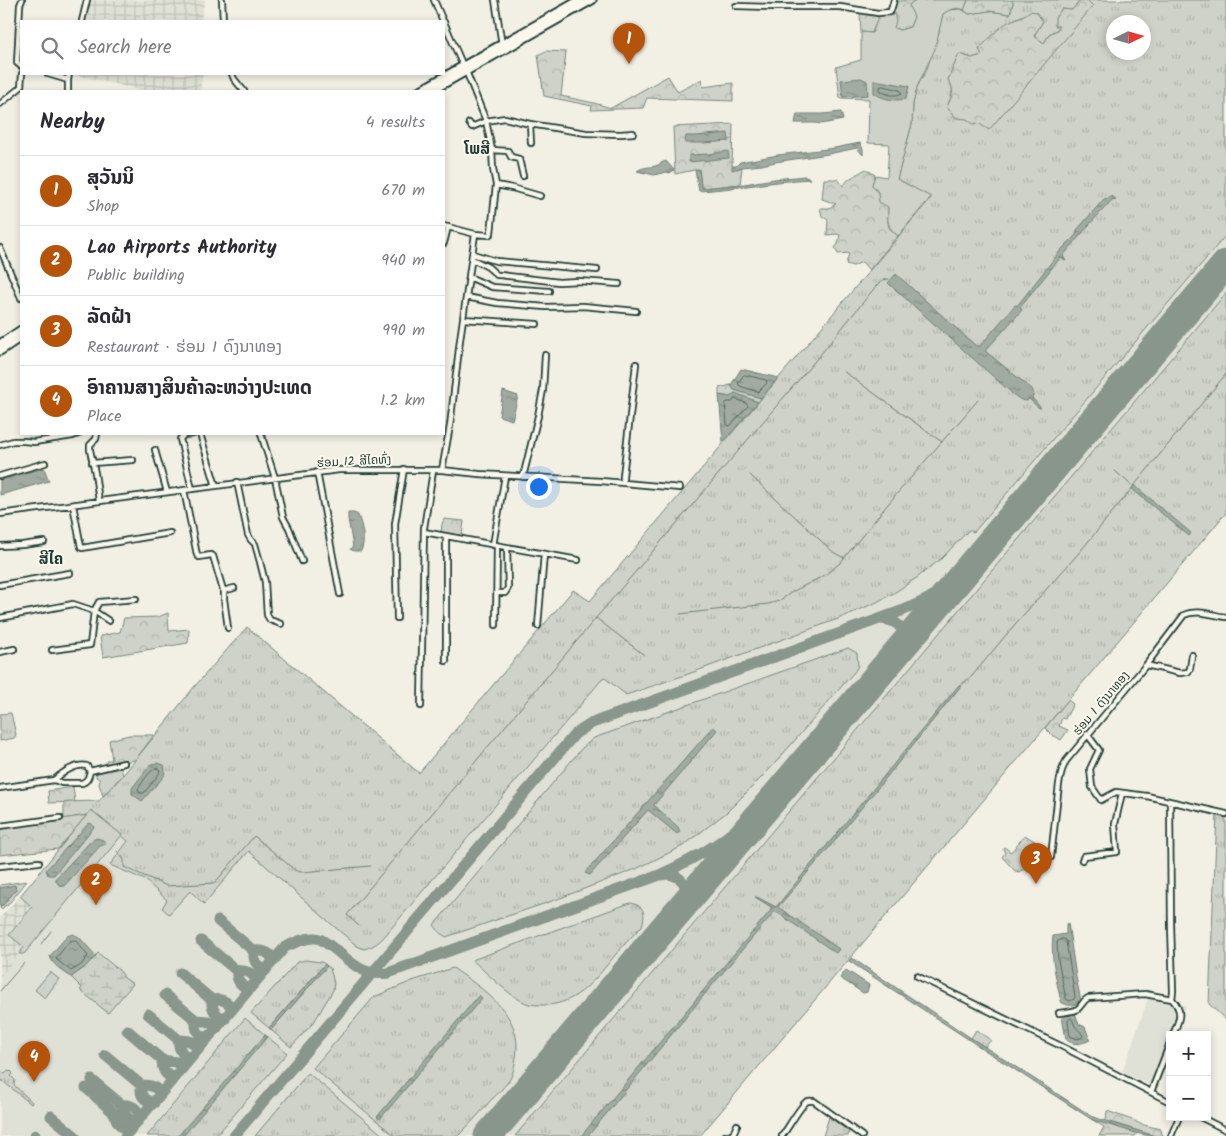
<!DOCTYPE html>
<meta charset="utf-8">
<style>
:root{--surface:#fff;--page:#f7f7f7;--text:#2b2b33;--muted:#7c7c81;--line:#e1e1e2;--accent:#b45309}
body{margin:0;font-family:Kalam,"Noto Sans Lao",sans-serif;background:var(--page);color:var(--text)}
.controls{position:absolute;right:15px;bottom:15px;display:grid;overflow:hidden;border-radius:0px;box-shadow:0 2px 8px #0003}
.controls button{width:45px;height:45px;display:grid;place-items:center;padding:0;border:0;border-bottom:1px solid var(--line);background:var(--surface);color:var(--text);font:25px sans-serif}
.compass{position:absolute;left:1106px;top:15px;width:45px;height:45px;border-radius:50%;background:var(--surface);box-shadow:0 2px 8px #0003;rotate:85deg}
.you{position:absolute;left:538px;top:486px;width:18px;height:18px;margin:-12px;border:4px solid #fff;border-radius:50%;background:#1a73e8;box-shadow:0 0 0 8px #1a73e833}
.badge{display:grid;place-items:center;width:32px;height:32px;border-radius:50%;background:var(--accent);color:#fff;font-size:16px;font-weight:700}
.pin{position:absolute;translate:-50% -41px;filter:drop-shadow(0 1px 2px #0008)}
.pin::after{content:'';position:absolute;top:26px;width:18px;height:15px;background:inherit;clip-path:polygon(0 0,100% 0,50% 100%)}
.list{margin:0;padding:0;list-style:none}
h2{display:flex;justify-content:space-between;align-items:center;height:65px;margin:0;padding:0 20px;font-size:21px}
h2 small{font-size:16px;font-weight:400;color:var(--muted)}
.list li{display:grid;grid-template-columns:32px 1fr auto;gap:15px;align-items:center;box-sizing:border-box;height:70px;padding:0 20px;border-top:1px solid var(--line)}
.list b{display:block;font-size:19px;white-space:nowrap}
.list p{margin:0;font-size:16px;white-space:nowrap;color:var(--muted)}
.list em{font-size:16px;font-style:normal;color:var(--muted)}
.icon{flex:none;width:28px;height:28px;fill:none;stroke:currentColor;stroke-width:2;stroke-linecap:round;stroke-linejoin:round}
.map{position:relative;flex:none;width:1226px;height:1136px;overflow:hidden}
.search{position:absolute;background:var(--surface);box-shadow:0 2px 8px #0003;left:20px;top:20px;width:425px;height:55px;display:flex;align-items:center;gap:12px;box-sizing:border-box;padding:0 18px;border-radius:0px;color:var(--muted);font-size:19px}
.panel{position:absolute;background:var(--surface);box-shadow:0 2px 8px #0003;left:20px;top:90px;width:425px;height:345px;border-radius:0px}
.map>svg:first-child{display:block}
</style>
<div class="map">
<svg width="1226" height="1136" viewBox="0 0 1226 1136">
<defs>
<pattern id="industrial-grid" width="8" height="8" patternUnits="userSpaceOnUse" patternTransform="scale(1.25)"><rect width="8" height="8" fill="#e0e1d6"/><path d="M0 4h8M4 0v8" fill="none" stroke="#c0c2b8"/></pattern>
<pattern id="grass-tufts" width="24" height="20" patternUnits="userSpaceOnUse" patternTransform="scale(1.25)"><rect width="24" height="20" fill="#cfd2c8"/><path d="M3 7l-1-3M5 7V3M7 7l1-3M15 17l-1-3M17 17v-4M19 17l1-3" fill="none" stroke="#b1b5ac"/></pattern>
<pattern id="forest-crowns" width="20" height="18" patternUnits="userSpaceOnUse" patternTransform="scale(1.25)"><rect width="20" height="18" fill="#cfd2c8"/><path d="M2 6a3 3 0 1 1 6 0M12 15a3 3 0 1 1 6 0" fill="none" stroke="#b1b5ac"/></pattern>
<pattern id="wetland-marsh" width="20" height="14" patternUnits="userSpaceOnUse" patternTransform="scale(1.25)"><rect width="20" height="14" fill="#cfd2c8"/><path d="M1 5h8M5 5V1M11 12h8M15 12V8" fill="none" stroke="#b1b5ac"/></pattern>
<pattern id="water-ripples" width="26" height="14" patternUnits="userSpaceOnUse" patternTransform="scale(1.25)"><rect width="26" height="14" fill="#a2aba1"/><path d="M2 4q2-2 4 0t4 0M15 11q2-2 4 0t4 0" fill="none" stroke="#838c84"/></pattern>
</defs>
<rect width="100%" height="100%" fill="#f2f0e5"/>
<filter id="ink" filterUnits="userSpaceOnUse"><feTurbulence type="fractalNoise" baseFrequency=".02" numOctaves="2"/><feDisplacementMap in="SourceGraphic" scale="10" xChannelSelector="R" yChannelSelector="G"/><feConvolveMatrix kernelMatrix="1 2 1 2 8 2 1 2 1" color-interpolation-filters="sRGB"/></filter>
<g filter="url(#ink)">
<!-- built -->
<path fill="#e0e1d6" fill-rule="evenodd" d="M1099 0H1226V513L700 1136H0V918L20 896 58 849 103 796 123 775 195 686 247 627 419 773 573 590 590 601ZM1114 22H1144V52H1114Z
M1150 993 1186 1006 1176 1035H1170V1054L1158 1089 1122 1072Z"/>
<!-- industrial -->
<path fill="url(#industrial-grid)" d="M91 0H205L201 19 208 21H86Z
M72 74H203L200 91H144Z
M20 896 33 907 24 948 0 977V918Z"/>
<!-- grass -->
<path fill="url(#grass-tufts)" stroke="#77887e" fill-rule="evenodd" d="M1012 0H1081L1072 10 1062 9 1055 18 1060 26 1057 30 1049 34 1044 43 1034 36 1043 21 1024 15 1015 19 982 55 972 58 959 54 948 80C956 91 951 95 947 107L956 118 1093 7 1087 0H1226V235L974 532 969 530 942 558 918 577 894 593 875 603 838 619 691 673 626 695 604 677 383 938C377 944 372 947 364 949L357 946 329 922 249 851 204 904 190 891 169 914 162 908 167 900 145 880 110 865 128 841 91 810 87 815 64 819V802L99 801 123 775 195 686 247 627 419 773 573 590 590 601 931 198 897 179 912 124 913 104 917 87 927 69 943 14 948 10 961 9 969 14 989 11 1010 14 1013 3ZM1114 22H1144V52H1114Z
M1226 293V513L700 1136H515Z
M848 648 857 653 858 666 855 671 769 770 727 812 683 846 636 869 555 900 446 937 440 933 434 925 582 748 594 738Z
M11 713 16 735 14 738 0 741V714Z
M1217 814 1226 816V1020L1209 1004Z
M630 903C644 905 646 913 642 926 633 935 625 944 616 954 597 977 578 1005 544 1005 538 1005 531 1005 526 1003 509 996 486 972 472 960Z
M305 960 321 962 325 964 269 1028 251 1013 297 962Z
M327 966 330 968 334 983 333 990 314 1022 291 1047 271 1030Z
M453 968C483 989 524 1015 516 1057 515 1065 513 1075 508 1082 503 1088 498 1094 492 1099 481 1112 470 1124 458 1136H395L313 1068 374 997 412 981Z
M245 1018 287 1053 216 1136H147Z
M976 1030 991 1040 985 1047 971 1038Z
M0 1070 5 1074 8 1071 10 1072 11 1071 13 1074 11 1076 15 1080 14 1085 32 1102 31 1104 0 1079Z
M308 1073 384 1136H255Z
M829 1117 849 1132 848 1136H823Z"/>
<!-- forest -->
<path fill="url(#forest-crowns)" stroke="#77887e" d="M916 0 911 3 914 17 910 27 900 30 894 28 892 14 897 1Z
M968 0H1012L1013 3 1010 14 989 11 969 14 964 10Z
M1081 0H1087L1093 6 989 130 978 123 973 124 967 119 956 118 947 107C952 95 956 91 948 80L959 54 972 58 982 55 979 49C987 41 994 33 1002 26 1011 19 1022 18 1030 11L1036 12 1043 21 1034 36 1044 43 1049 34 1057 30 1059 26H1055V18L1062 9 1072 10Z
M860 13 879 16 872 33 861 32Z
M546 51 566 52 561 96 594 103 611 108 668 76 678 92 702 79 703 87 733 83V101L647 98 643 108 591 110 592 106 544 96 538 55Z
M733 124 732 166 737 169 742 167 740 184 703 188H701V186L699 169 675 174 673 127Z
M866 169 875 175 872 185 888 206V222L889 228 898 236 869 270 862 262 853 266 846 264 849 253 838 254 835 248 838 244 840 235 837 234 827 235 828 220 822 216 820 208H829L836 204 822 199 824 179H838L843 186 849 179Z
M731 385 734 390 761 398 758 402 735 393 730 397 719 395V388Z
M444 519 464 521 462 536 441 532 442 524Z
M168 613 169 631 189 629 188 643 103 657 100 636 120 632 124 618 158 617Z
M1068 700 1073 704 1065 719 1062 718 1059 726 1068 730 1061 740 1055 736H1053L1045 728Z
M129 735H154L135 760 105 765 107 760H112L109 740Z
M121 768 123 775 103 796 99 784 100 780 96 777V773Z
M73 787 75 802 49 803 48 791Z
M87 815 58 849 0 855V829Z
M1025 835 1036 842 1038 856 1033 863 1019 872 1015 871 1002 857 1005 853 1003 849 1004 847 1011 852Z
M1107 1111 1135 1121 1140 1124 1160 1129 1163 1136H1155L1106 1121Z
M1091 1119 1137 1133 1135 1136H1099L1104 1127Z"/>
<!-- wetland -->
<path fill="url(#wetland-marsh)" stroke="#77887e" d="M98 953 120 971 123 975V977L133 984 108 1013 80 990 82 988 71 977 84 968Z"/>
<!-- garden -->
<path fill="#cfd2c8" stroke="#77887e" d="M916 0H968L964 10C958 6 948 10 943 14L935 49 917 87 913 104 912 124 897 179 931 197 898 236C886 225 888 223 888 207L879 202 878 192 872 185 875 175 887 177 889 144 868 143 869 99 840 98 836 67 861 60V32L872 33 879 16 894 13 896 21 894 28 900 30 910 27 914 17 909 6 911 3Z
M91 810 122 835 25 953 23 954H19L24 947 9 935 32 907 20 896Z
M27 881 7 906 5 905 2 910 0 908V885Z
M50 972 59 979 45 998 35 990Z"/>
<!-- water -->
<path fill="url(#water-ripples)" stroke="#6e7f75" d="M861 78 867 81 868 95 843 97 841 80Z
M874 80 909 86 906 99C894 101 885 100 874 93Z
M841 112 843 120 821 124 816 123H795L797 114H823Z
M728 133 729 141 704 143H685L686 136H696Z
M860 143 863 149V155L857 148 828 154 775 162 762 165 742 167 732 170V166H736L740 162 778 155 835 148Z
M728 151 729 158 689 162V155H690L709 154Z
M666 161 674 170 670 173 667 172 654 175 637 171C644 166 651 168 658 165 661 163 663 162 666 161Z
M699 169 701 186 703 188 738 185 774 179 805 176V178L808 177 810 179C772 181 736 189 699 191L695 170Z
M1110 196 1116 199 1112 200 1088 226 1063 256 1066 261 1061 257 1020 307 1022 310 985 351 1032 389 1034 394 1032 398 1041 408H1039L1029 399 1027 401 1021 400 1014 395 888 283 896 274 976 346H980L1015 305 1017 306 1061 250 1076 235 1077 230 1104 199 1108 198Z
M741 369 778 378 761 398 734 390 731 385Z
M503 391 518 396 512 420 499 416Z
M735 393 758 402 723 442 719 395 730 397Z
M44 468 49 481 0 495V480Z
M1134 485 1191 533 1189 536 1132 489Z
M348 513H354L358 515C362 526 366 540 361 551H354L350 549 353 547 348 519Z
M959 685 961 686 827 850 778 907 839 949 836 953 778 913 774 912 709 989 588 1136H581L771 910V907L755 897H757L776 907Z
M713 727 717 730 654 805 678 827 680 832 677 834 648 810 590 875 585 873Z
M158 763 164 765 165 770 164 776 142 801 132 794V788L151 764Z
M89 823 92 824 94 827 54 875H48L46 870Z
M97 838 103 840 106 844 100 846 64 886 59 885 56 881V878L92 840Z
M15 885 16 890 3 905 0 906V888Z
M1068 923 1076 977 1081 1001C1074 1006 1069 1007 1061 1002 1057 981 1050 958 1053 936L1066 934V924Z
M73 934 79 937 96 956 84 968 71 977C64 972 52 965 50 956L67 936Z
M852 958 971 1038 1093 1117 1155 1136C1142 1136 1131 1131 1119 1128 1110 1125 1100 1123 1091 1119 1010 1067 930 1014 849 961Z
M325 964 327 966 271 1030 269 1028Z
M846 970 869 985 867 992 863 993 840 978Z
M479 995 482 998 380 1119 377 1117Z
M1070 1013H1075L1079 1024 1085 1027 1090 1040C1082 1044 1072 1046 1066 1039L1062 1017 1063 1015Z
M265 1035 267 1037 183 1136H178Z"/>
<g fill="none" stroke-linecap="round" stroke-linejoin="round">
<!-- shore -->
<path stroke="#536960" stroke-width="1" d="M883 86 900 90 902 93C895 97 885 95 880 90V87Z
M745 375 766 380 767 383 758 392 740 386 738 383 743 376Z
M735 399 746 403 748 406 731 425 729 426 727 424 725 404 727 402H732Z
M157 768 160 770 159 774 144 793H142L139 792 138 789C143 782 149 770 157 768Z
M1064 939 1066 941 1075 997 1074 999 1070 1001 1066 999 1058 960 1057 942 1059 940Z
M73 940 76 941 88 956 81 965 71 971 57 960 56 958 70 941Z
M1071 1018C1074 1021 1073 1023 1075 1026 1078 1030 1081 1031 1083 1036L1081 1038 1077 1039 1070 1036 1068 1021Z"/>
<!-- stream -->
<path stroke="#6e7f75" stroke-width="1" d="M843 371 942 442
M1115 471 1131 485
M750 475 833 552 844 558
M680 614 768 604 779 601 792 592 825 575 840 563 888 504 978 400
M596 618 644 655
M960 686 972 676 1016 623 1078 554 1226 374
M117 851 124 860V867L167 886 214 883 219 878 254 836 296 871 302 872 371 866
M359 926 347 915 596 618 825 349 877 285 883 280 889 279
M41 944 51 931
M0 991 24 963"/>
<!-- taxiway -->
<path stroke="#88968c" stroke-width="11" d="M881 619C900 620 909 632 899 650
M661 875C674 872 688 880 686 895 686 899 684 903 682 907
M218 921 254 951C253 961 257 967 266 970
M201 941 237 971C236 981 241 986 249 989
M254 951C263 950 270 952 274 961
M237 971C246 970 252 972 257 980
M180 973 212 1000C211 1009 216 1016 225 1019
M165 995 196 1020C195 1030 198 1036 208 1038
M212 1000C221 998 229 1001 232 1010
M148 1014 179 1040
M196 1020 208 1021 217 1028
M127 1030 162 1060C162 1069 165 1076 174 1078
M105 1055 141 1085C140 1096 143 1100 154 1103
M191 1058C182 1056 178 1049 179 1040 188 1040 195 1041 198 1049
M162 1060 176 1062 182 1069
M92 1080 122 1105 124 1113 129 1119 135 1121H138
M141 1085C150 1085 158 1086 160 1096
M86 1088 115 1114C116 1124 121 1128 131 1130
M122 1105C132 1104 137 1108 141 1117
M51 1116 75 1136
M35 1135V1136
M125 1136 285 947C294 943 306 937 315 938 321 938 325 942 329 945 349 959 360 977 388 973L657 876C677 867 697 857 715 845 738 830 758 811 778 793
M234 1136 575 734 592 723 904 610 928 599 958 580"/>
<!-- runway -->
<path stroke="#88968c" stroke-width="29" d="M488 1136 1226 264"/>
<defs>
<path id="minor" d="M222 0 223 21
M434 0 443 21
M495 0 502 45
M736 6 774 7H840L878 13 890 12 891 10 894 0
M82 21 87 0
M444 22 463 66
M21 66 17 63 20 5 22 0
M48 74 68 80
M232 74 234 79 244 91
M68 91V80L69 74
M0 104 21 87 22 74
M469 123 471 126 472 127 486 121 505 118 530 124 586 133 621 134 633 133
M530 124 531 143
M492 150 508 151 511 157 519 159 523 176
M496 185 512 188 540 196
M444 226 475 234 489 235 491 233 496 185 493 169 492 150 486 121 466 71
M444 243 448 227
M0 248 21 298
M473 254 496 261 597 270
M472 259 488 267 497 275H500L559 282 579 281 619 284
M469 277 492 287 549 291
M466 297 497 303 546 307 583 306 636 311
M463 319 537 324
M97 434 96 439 90 445V450L95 473 99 501
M200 434 216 486
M261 434 275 478 283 517 289 528 302 561
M0 445 13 441H24L34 442 73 436 78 434
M155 450 167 492
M92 463 133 460
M442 470 450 426 460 340 475 234
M317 472 340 594
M0 476 45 463
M523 477 538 416 543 390 545 355
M237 482 248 535 251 540 255 544 260 562 265 582 267 615 270 620 281 624
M623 483V476L636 364
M192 489 180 439 184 435 193 434
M184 490 197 555 199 557 211 555 213 556 223 590H227L234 588
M73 505 81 547 82 548 170 533
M0 514 339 470H442L479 474 601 481 680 488
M424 532 578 560
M446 536V661
M493 545 505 476
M0 546 22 545 44 542
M0 585 70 573
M224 590V599L228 628
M497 593H505L508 588 507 547
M0 618 73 604 94 611 109 621
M397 618 395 524 404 469
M496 625 497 545
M538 626 544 554
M52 650 90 645 94 611 99 602 136 599
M0 652 14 649
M1146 665 1180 673 1188 672 1190 669 1192 655
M421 706 424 528 433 471
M1087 734 1099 750 1090 769 1092 787 1101 800 1116 792 1147 796 1226 814
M90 771 124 763
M0 788 54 780 62 783H82C88 781 89 776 90 771L87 766C76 763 62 773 54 780
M0 826 60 818
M1051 857 1059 784 1062 770 1066 761 1146 665 1184 615C1196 609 1212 615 1226 617
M1082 860 1084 856 1117 852 1115 824 1122 793
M0 866 39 862
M917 976 1065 1048 1170 1102
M1172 999C1184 1012 1179 1020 1173 1035
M1059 1013C1064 1012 1071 1012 1076 1010 1082 1007 1082 1001 1088 998L1145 994 1172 999 1173 991 1171 925 1170 802
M1151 1092 1170 1043
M1200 1117 1226 1130
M725 1136 733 1134 737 1125
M782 1136C788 1128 799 1108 806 1102 809 1100 811 1101 814 1101L862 1136
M1171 1136 1179 1117"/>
<path id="trunk" d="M419 91 580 0
M431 91 592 0
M0 344 21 330
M0 351 21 337"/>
</defs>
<!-- minor casing -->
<use href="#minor" stroke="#1f3d34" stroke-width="8"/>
<!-- trunk casing -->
<use href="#trunk" stroke="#1f3d34" stroke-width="11"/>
<!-- minor -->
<use href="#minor" stroke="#fbf7ec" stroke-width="4.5"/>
<!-- trunk -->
<use href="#trunk" stroke="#fbf7ec" stroke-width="7"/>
</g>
</g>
<g text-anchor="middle" stroke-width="4" stroke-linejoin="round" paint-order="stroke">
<!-- street labels -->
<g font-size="12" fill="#1f3d34" stroke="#fbf7ec">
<text transform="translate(354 461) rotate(-3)" y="4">ຮ່ອມ 12 ສີໄຄທົ່ງ</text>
<text transform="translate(1101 703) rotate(-50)" y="4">ຮ່ອມ 1 ດົງນາທອງ</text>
</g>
<!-- quarter labels -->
<g font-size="15" font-weight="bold" fill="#1f3d34" stroke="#fbf7ec">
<text x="477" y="154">ໂພສີ</text>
<text x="51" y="564">ສີໄຄ</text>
</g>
</g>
</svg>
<div class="controls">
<button>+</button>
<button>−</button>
</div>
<svg class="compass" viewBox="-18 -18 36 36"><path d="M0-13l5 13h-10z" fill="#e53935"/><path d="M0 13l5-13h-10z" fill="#7c7c81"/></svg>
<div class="you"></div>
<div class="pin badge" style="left:629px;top:64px">1</div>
<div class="pin badge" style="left:96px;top:905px">2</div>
<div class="pin badge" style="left:1036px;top:884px">3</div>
<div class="pin badge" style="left:34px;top:1082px">4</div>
<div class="search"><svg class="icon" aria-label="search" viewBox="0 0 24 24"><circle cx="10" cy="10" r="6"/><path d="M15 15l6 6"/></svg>Search here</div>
<section class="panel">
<h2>Nearby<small>4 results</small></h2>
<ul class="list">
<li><span class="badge">1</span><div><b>ສຸວັນນິ</b><p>Shop</p></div><em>670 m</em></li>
<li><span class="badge">2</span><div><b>Lao Airports Authority</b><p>Public building</p></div><em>940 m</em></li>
<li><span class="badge">3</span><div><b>ລັດຝ້າ</b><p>Restaurant · ຮ່ອມ 1 ດົງນາທອງ</p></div><em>990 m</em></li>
<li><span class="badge">4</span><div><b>ົອາຄານສາງສິນຄ້າລະຫວ່າງປະເທດ</b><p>Place</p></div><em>1.2 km</em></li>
</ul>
</section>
</div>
